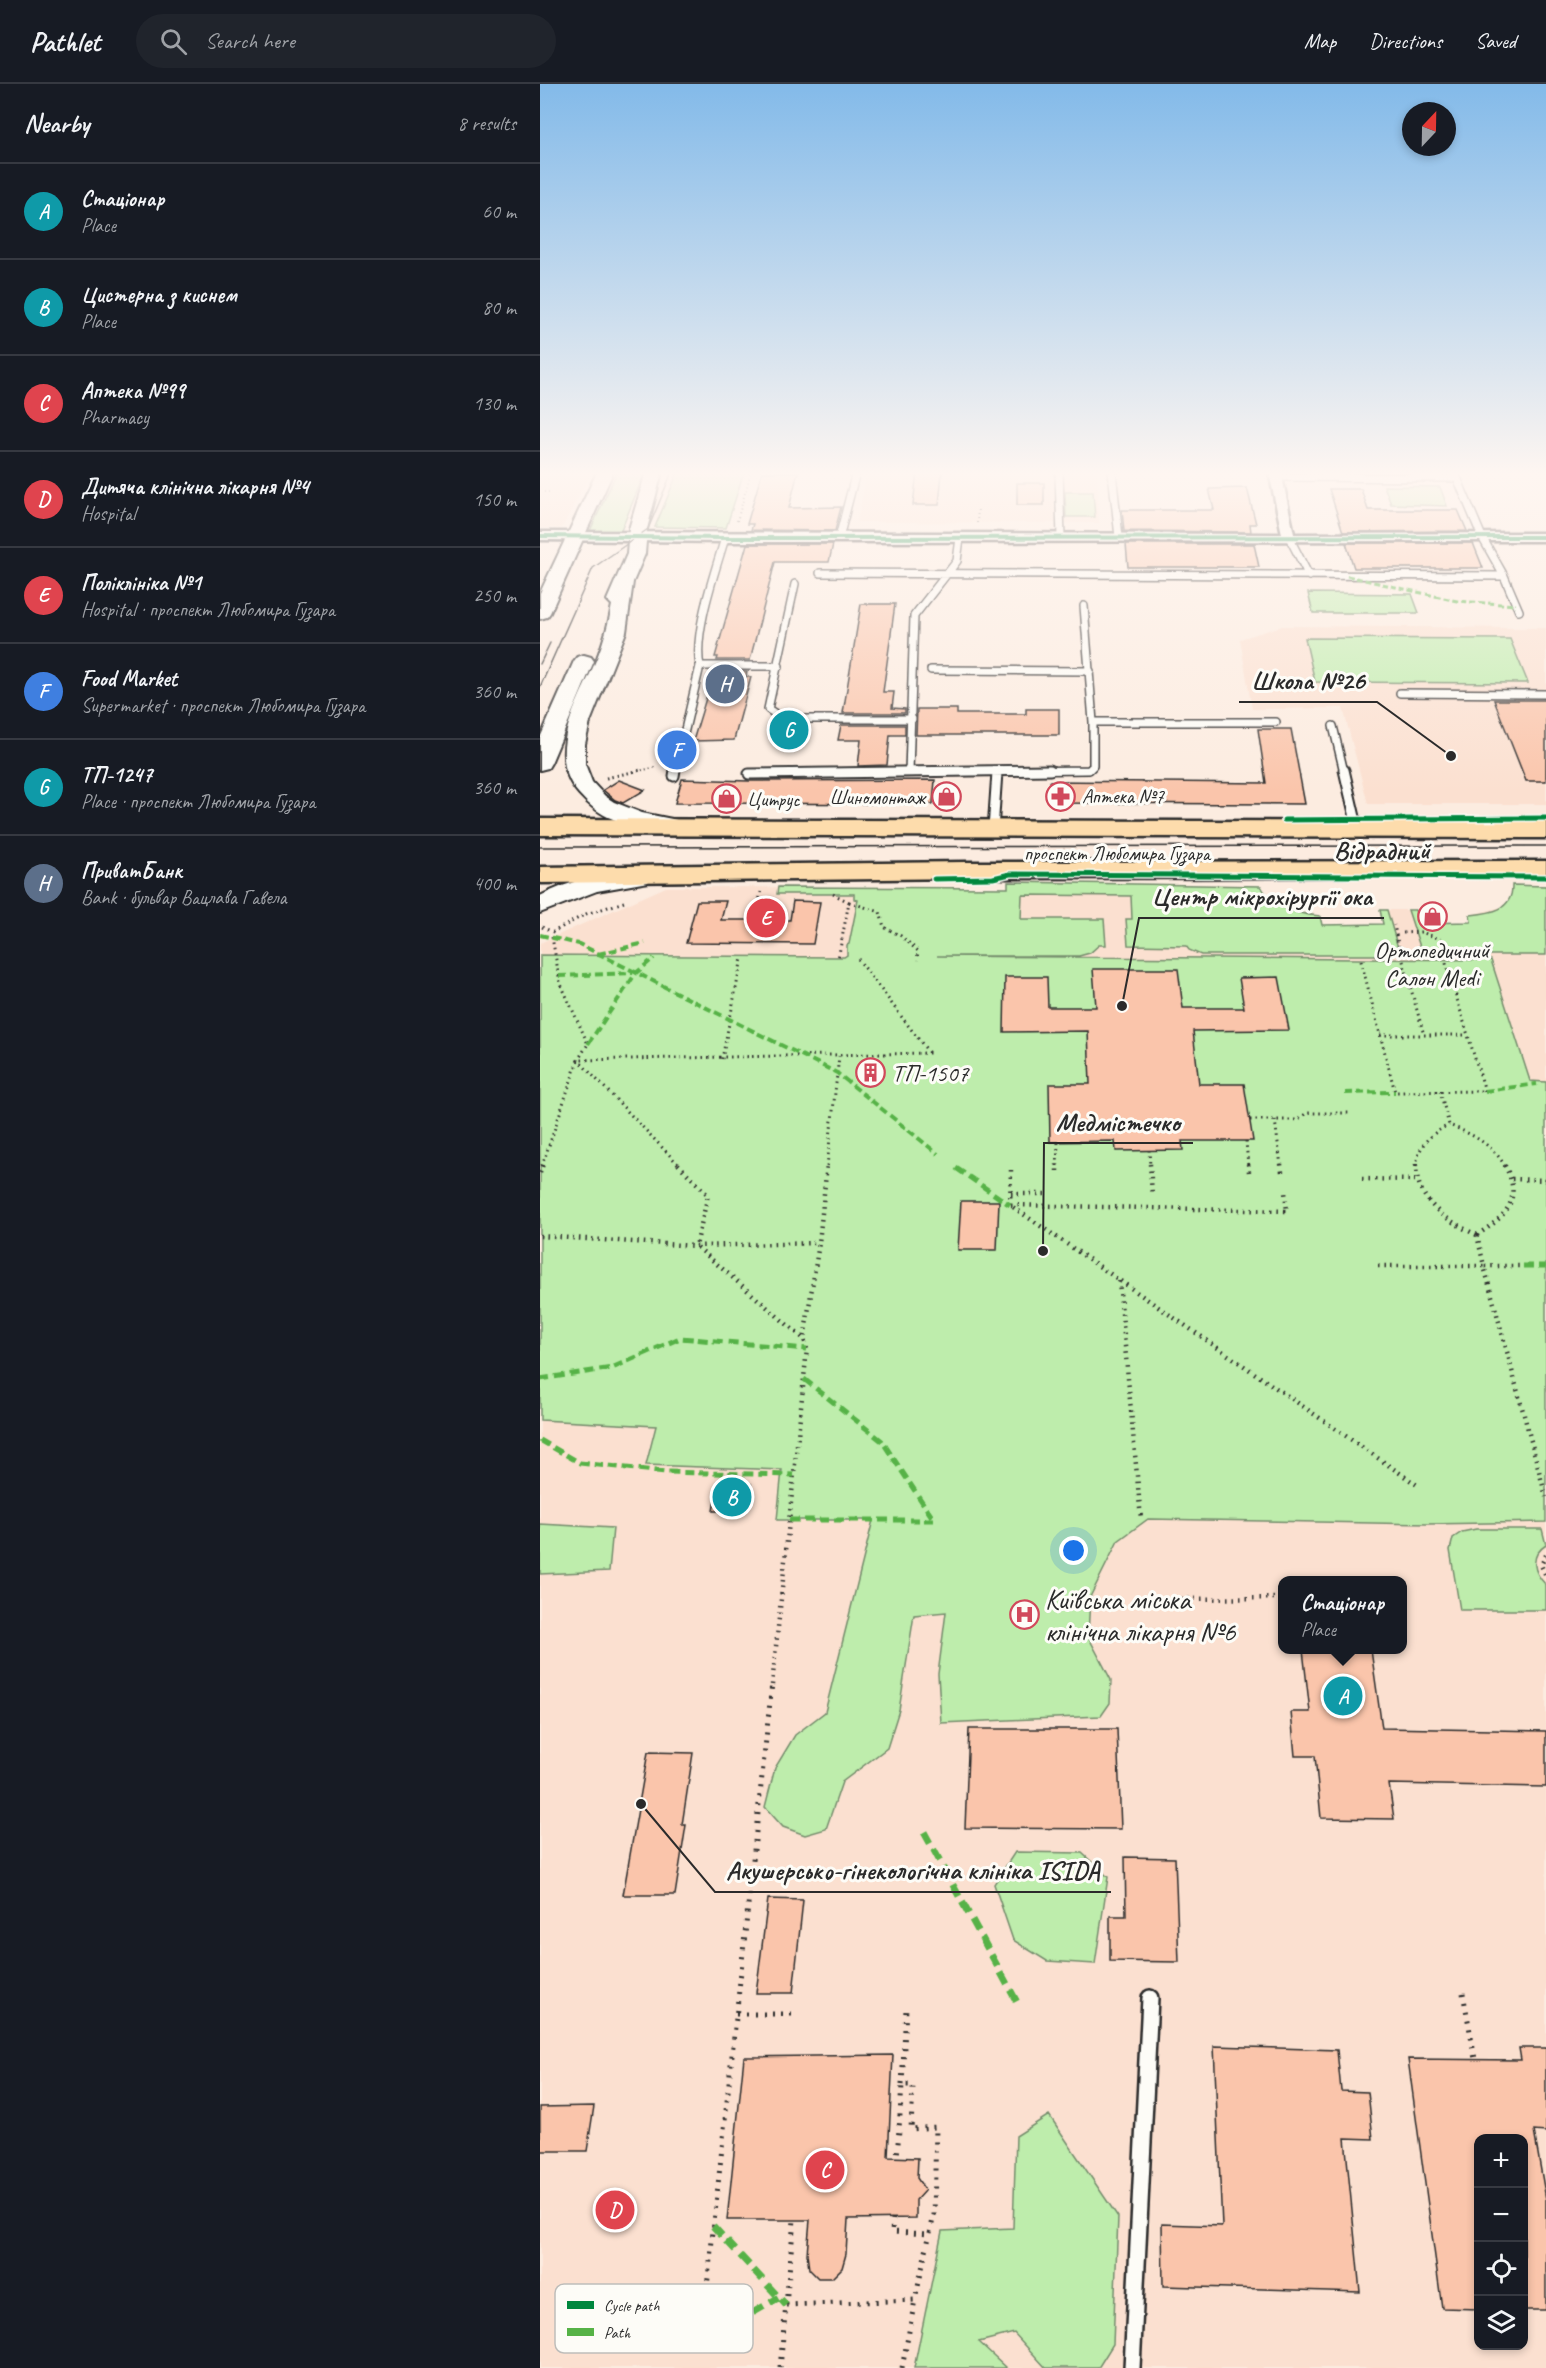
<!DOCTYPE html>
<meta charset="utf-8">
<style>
:root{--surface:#171b24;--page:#20242c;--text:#f1f3f6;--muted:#9ea1a6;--line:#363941;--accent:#d1495b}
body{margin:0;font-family:Caveat,sans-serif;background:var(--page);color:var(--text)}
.controls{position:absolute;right:18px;bottom:18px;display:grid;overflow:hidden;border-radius:12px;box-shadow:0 3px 9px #0003}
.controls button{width:54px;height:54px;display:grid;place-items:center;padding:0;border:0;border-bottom:2px solid var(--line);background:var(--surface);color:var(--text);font:30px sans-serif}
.compass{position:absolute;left:862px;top:18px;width:54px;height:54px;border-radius:50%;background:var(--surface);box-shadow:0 3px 9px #0003;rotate:22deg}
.you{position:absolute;left:534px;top:1467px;width:21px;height:21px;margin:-15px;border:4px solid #fff;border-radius:50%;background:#1a73e8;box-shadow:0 0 0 9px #1a73e833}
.badge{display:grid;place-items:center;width:39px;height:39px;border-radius:50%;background:var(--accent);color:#fff;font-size:20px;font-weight:700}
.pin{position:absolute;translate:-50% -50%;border:3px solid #fff;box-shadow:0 2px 6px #0006}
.popup{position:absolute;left:738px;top:1492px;width:129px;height:78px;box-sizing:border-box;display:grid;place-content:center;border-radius:12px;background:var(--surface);filter:drop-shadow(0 2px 4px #0005);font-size:20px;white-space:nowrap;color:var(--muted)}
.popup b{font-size:22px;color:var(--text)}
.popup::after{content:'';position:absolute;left:50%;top:100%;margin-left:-12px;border:12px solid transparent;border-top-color:var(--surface)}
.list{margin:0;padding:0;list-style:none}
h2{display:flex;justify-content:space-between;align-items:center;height:78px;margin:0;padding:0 24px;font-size:26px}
h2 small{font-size:20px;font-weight:400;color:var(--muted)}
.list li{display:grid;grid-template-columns:39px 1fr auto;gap:18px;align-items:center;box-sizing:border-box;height:96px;padding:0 24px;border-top:2px solid var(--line)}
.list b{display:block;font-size:22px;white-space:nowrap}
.list p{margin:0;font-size:20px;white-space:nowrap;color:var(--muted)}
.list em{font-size:20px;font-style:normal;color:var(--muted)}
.icon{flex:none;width:33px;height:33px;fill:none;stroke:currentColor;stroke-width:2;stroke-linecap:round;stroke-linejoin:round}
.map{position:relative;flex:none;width:1006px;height:2284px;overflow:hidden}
header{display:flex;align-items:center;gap:36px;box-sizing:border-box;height:84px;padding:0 30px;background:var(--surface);border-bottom:2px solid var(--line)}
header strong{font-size:28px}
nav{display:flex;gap:33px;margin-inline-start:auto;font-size:21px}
.search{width:420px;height:54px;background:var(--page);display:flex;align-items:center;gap:15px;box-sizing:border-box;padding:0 21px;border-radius:33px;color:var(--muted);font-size:22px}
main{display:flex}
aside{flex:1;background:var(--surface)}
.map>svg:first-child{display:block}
</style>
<header>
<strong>Pathlet</strong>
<div class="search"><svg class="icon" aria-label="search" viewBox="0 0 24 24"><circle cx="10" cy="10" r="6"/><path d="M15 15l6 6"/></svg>Search here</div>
<nav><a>Map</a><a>Directions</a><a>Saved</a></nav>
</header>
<main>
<aside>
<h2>Nearby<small>8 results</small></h2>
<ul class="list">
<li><span class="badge" style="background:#0f9aa8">A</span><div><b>Стаціонар</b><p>Place</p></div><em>60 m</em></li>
<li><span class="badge" style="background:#0f9aa8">B</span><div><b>Цистерна з киснем</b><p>Place</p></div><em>80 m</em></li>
<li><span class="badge" style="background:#e0444e">C</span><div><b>Аптека №99</b><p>Pharmacy</p></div><em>130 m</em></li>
<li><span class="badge" style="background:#e0444e">D</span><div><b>Дитяча клінічна лікарня №4</b><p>Hospital</p></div><em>150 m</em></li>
<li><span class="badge" style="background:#e0444e">E</span><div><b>Поліклініка №1</b><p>Hospital · проспект Любомира Гузара</p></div><em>250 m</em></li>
<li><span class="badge" style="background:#3f7fe0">F</span><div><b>Food Market</b><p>Supermarket · проспект Любомира Гузара</p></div><em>360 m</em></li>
<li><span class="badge" style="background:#0f9aa8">G</span><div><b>ТП-1247</b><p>Place · проспект Любомира Гузара</p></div><em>360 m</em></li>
<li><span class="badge" style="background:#5c6f8a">H</span><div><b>ПриватБанк</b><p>Bank · бульвар Вацлава Гавела</p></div><em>400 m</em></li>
</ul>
</aside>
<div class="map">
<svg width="1006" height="2284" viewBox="0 0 1006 2284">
<rect width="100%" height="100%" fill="#fcece0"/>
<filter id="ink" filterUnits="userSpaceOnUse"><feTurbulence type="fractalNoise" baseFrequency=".0167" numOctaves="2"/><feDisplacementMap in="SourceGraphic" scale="12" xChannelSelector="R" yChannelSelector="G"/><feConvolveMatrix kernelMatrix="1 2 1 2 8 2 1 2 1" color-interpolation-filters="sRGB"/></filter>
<g filter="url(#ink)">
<!-- built -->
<path fill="#fbe0d0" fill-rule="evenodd" d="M0 388H51L22 444H0Z
M327 388H557L559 439 317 438Z
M742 542 1006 544V720H828L803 624 712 625 700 555Z
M468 798 721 802 726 812 741 824 763 831 780 832 782 841 843 840 840 826H875L880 839 931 838 930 831 965 822 973 812 972 801 1006 802V2284H0V859L126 803 468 804ZM743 1496H863V1566H743ZM939 2054H984V2262H939Z"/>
<!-- green -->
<path fill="#beedac" stroke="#748c6c" stroke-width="1.5" d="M77 388H105L80 449H49Z
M138 388H204L186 444 115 443Z
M844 402 900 403 907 422 851 420Z
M525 408H553L555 433H526Z
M768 509 872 510 879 529H773Z
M765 554 970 555 988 599 775 598Z
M468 798 721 802C732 824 756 830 780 832L782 841 843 840 840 826H847L858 864 852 870 847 871H661L649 866 646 862 588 861 586 835H592L591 812 482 811 481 835H564L566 861H559L550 869 539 872H397L951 876 990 997 1006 998V1438L887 1440 608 1435 578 1457 550 1513 548 1552 571 1596 570 1619 561 1632 401 1639 398 1590 406 1528 374 1531 359 1626 347 1664 302 1698 286 1745 265 1751 243 1743 225 1723 235 1684 255 1651 285 1628 333 1436H237L242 1386 106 1381 116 1342 0 1336V871L304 873 307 871V861L309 860 318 816 314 815V810H237L238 803 468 804Z
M972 801 1006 802V871H895L880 863 868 826H875L879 839 931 838 930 831C950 829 973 827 972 801Z
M0 1440 73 1444 69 1487 0 1490Z
M936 1445H1002L1006 1461C989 1472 993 1488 1006 1501V1526H920L910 1466 913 1454 922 1448Z
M475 1768 542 1769 568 1793 555 1880 507 1877 473 1856 454 1800Z
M509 2031 578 2133 573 2260 558 2284H506L474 2249 439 2258 467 2284H374L402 2147 473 2144 476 2052Z"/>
<!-- building -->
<path fill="#fac5ab" stroke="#2b2b2b" stroke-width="1.5" d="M222 388H258L249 424 301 423 295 447 211 446 213 440H207Z
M377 388H402L399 421H373Z
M477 399H504V421H477Z
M707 404 716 440H710L711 448 584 447 582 426H674L669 405Z
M789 405H821L828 426H918L927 447 803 448Z
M806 459H933L943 484H814Z
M207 460H293L289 478H235L210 576H177L178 573H175Z
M586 460H714L719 483H588Z
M321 520H355L343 608H354L352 624 365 625V629H303Z
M174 588H207L206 593H211L194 656 153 657Z
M954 616H1006V697H986Z
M377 625H417V630H486V625H519V651H376Z
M301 641H365V651H350L347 681 318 682 321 656H298Z
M718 645H751L765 720 510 719V697L726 699Z
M142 695 209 697 395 696 393 720 135 719Z
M79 696 105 706 83 719 75 716 63 706Z
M157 817H186L181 836H250L253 817 280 818 273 860 146 859Z
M553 885H638L643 924H704L699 894 739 893 749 946 653 947 659 1000H704L713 1057H642L643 1066 576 1067 575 1057 510 1058 509 1000H550L548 947 464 948 465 893H507L508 923H556Z
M421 1117H459L457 1166H418Z
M178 1400H211L206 1427H173Z
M763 1566H831L842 1644 1006 1647V1703L849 1700 854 1735 781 1734 775 1672H755L751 1628H770Z
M429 1645H577L581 1745 425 1744Z
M108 1668 153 1669 142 1741H146L135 1811H83Z
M585 1773 635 1774 639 1878 570 1877V1832H586Z
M228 1815 263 1816 253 1909H216Z
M674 1962 797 1966 801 2007 828 2008 833 2055 805 2054 820 2208 623 2202 622 2140 682 2142Z
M979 1964H1006V2048L994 2047 1006 2115V2226H984V2055H939V2225L902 2224 868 1975 981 1976Z
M353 1971 348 2073 378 2074 377 2094 385 2106 376 2116V2134L308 2135 306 2170 302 2184 292 2194H278L269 2185 267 2170 270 2136H187L204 1973Z
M54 2022 47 2067H0V2023Z"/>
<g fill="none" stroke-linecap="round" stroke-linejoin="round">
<defs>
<path id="lane-far2" d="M519 388 521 453
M572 388 579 453
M915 389 942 453 964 492 979 527
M735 393 917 394
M749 453 769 492
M299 454 316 388
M280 489 964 492
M255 500 228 625 240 633 249 635H372
M160 582H239
M391 586 550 587
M860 609 1006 610
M553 638H736
M793 642 804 688
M135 688 160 582C153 549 175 488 185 454
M369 688 374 532 417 477 420 454
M383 688 549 686 553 682V638L544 522"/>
<path id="lane-far1" d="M804 686 818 746
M209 690 510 686
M134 692 135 686
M453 746 457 688"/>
<path id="lane" d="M592 2284 610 1914"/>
<path id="street" d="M729 388H741L754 450 1006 449V457L185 458 0 456V448L742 450Z"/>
<path id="secondary" d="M57 388H73L10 529 7 533 0 535V509Z
M106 388H122L107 445 105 470 93 498 86 548 50 638 45 660V680L52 698 65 712 74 718 102 729 152 739 155 744 152 749 144 751C119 746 92 743 68 733 56 727 48 720 39 710 3 669 40 616 57 574 64 556 69 539 72 521L67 516 87 470 89 445Z
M44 571 51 573 54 577 11 679 8 684 0 686V654L34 577 37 573Z
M100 786 108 788 112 793 108 798 57 807 0 829V812C31 796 65 789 100 786Z"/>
<path id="primary" d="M0 735 1006 738V754L0 751Z
M1006 777V793L425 794 0 799V783L425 778Z"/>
</defs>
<!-- lane-far2 casing -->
<use href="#lane-far2" stroke="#2b2b2b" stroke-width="10"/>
<!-- lane-far1 casing -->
<use href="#lane-far1" stroke="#2b2b2b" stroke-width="13"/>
<!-- lane casing -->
<use href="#lane" stroke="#2b2b2b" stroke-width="20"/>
<!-- street casing -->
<use href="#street" stroke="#2b2b2b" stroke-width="5"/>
<!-- secondary casing -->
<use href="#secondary" stroke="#2b2b2b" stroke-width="4"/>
<!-- primary casing -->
<use href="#primary" stroke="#2b2b2b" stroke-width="5"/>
<!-- path-far3 -->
<path stroke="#2b2b2b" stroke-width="2" stroke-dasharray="1 3" stroke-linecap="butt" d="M4 408H10
M197 437 211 388
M437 439 438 424
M94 688 117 683"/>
<!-- path-far2 -->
<path stroke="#2b2b2b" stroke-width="3" stroke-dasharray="1.5 4" stroke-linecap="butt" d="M66 694 101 686
M293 810 309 818 298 875
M309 818 340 828 344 843 361 852 378 867 377 876
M215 836 221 808
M2 843 13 848 46 830 84 818
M863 849 881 848 903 856 912 877
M12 853 20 898 48 960 38 976 140 1082
M835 872 852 870 859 864 854 841
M318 875 389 969
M821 877 855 1008 945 1007 905 876
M863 877 884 951
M840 951H928
M182 975 202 874
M900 1007 909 1041C932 1050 952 1060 965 1082
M710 1036H757L767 1029H809
M735 1036 741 1082
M706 1057 708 1082
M609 1066 610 1082
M2 1082 38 976 390 969
M287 1082 299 972
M517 1082 518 1058
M876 1082C879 1060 890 1050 909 1041"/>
<!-- path-far1 -->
<path stroke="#2b2b2b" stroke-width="4.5" stroke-dasharray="1.5 5" stroke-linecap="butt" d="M138 1080 168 1111 156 1162 264 1255
M610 1080 612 1111
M708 1080 709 1088
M741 1080 742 1088
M876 1080C876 1118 906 1136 937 1151
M471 1086 470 1121 880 1403
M517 1087V1080
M0 1089 3 1080
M822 1095 875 1096
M972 1095 1006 1096
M471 1110H508
M471 1121 747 1127 745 1108
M937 1151C966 1132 984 1116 964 1080
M937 1151 944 1182H983
M0 1152 156 1162 279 1159
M838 1182H944L1006 1413
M579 1197 601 1435
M1006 1471 1001 1481 1006 1492
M635 1515 743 1514
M232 1601 267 1265 264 1255 279 1159 287 1080"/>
<!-- path -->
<path stroke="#2b2b2b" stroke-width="5" stroke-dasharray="2 7" stroke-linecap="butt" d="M923 1909 935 1975
M196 1930H259
M362 2001 366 1925
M353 2134 352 2148 390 2150
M246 2221 254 2136
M161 2259 232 1599
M240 2284 246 2221 375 2216 394 2131 396 2043 371 2045 373 2001H362L357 2074
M362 2284 375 2216"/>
<!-- lane-far2 -->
<use href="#lane-far2" stroke="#fdfcf7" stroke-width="7"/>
<!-- lane-far1 -->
<use href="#lane-far1" stroke="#fdfcf7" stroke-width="9"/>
<!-- lane -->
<use href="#lane" stroke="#fdfcf7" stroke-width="15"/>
<!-- street -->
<use href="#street" fill="#fdfcf7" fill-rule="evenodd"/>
<!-- secondary -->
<use href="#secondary" fill="#fdfcf7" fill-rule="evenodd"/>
<!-- primary -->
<use href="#primary" fill="#fddcac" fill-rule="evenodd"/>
<!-- tram -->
<path stroke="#2b2b2b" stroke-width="1.5" d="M0 580 10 559
M0 603 53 484 108 445 132 388
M0 763 1006 762"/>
<!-- quiet-far3 -->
<path stroke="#56b246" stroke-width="3" stroke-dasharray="6 3" stroke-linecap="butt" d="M807 492 917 517 976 521"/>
<!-- quiet-far2 -->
<path stroke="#56b246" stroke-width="4" stroke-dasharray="8 4" stroke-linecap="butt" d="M0 851 39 860 297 989 398 1070
M58 870 105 859
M19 892 93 889
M48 960 96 889 114 874
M945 1007 997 1000
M805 1009 855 1008"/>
<!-- quiet-far1 -->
<path stroke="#56b246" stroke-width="5" stroke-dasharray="10 5" stroke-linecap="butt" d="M416 1084 470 1121
M983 1182H1006
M0 1295 72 1284 140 1254 267 1265
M264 1295 342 1357 394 1436
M0 1356 40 1379 125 1388 254 1391
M249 1436H394"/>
<!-- quiet -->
<path stroke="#56b246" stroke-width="7" stroke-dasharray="13 7" stroke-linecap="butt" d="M384 1748 478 1920
M173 2142 246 2221
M161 2259 238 2214"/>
<defs>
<path id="cycleway-far1" d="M0 452 185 454 1006 453"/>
<path id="cycleway" d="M744 736 1006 734
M394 795 453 794 470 790 1006 793"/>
</defs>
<!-- cycleway-far1 casing -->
<use href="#cycleway-far1" stroke="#fdfcf7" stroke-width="6"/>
<!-- cycleway casing -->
<use href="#cycleway" stroke="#fdfcf7" stroke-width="8"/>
<!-- cycleway-far1 -->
<use href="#cycleway-far1" stroke="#00873e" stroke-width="4"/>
<!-- cycleway -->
<use href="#cycleway" stroke="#00873e" stroke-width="5"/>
</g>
</g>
<!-- sky -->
<linearGradient id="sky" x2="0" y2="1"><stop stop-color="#83bae9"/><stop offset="0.55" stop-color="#fef6f1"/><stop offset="1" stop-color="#fef6f1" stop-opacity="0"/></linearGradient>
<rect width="1006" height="708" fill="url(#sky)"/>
<!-- icons -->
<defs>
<symbol id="pharmacy-ring" viewBox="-11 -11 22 22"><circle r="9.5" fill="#fdfcf7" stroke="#d1495b" stroke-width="1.5"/><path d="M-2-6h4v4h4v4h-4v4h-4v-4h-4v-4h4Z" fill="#d1495b"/></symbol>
<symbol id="shop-ring" viewBox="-11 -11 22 22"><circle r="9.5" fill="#fdfcf7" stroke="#d1495b" stroke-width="1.5"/><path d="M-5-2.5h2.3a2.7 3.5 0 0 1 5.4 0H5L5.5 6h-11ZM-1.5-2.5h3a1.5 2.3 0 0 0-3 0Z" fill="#d1495b"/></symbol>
<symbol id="building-ring" viewBox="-11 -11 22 22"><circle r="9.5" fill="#fdfcf7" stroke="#d1495b" stroke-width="1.5"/><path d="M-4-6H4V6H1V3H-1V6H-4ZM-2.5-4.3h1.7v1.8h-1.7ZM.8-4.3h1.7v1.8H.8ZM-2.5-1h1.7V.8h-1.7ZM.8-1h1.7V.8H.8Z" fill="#d1495b"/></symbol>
<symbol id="hospital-ring" viewBox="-11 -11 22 22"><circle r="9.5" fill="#fdfcf7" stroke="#d1495b" stroke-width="1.5"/><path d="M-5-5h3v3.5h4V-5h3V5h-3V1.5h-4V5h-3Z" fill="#d1495b"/></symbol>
</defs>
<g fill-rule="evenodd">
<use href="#pharmacy-ring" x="504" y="696" width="33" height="33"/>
<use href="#shop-ring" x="390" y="696" width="33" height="33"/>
<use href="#shop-ring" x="170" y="698" width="33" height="33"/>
<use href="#shop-ring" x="876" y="816" width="33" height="33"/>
<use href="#building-ring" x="314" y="972" width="33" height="33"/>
<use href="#hospital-ring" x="468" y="1514" width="33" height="33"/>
</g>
<g text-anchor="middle" stroke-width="6" stroke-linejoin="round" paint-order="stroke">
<!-- far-poi labels -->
<g font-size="20" fill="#2b2b2b" stroke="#fdfcf7" text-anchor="start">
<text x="542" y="719">Аптека №7</text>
<text x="385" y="720" text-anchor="end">Шиномонтаж</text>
<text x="207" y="722">Цитрус</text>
</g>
<!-- far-street labels -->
<g font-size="20" fill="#2b2b2b" stroke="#fdfcf7">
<text x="577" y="776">проспект Любомира Гузара</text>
</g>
<!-- poi labels -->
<g font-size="24" fill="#2b2b2b" stroke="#fdfcf7">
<text x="892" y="874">Ортопедичний<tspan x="892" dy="28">Салон Medi</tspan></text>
<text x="352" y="997" text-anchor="start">ТП-1507</text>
</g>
<!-- far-district labels -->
<g font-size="26" font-weight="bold" fill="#2b2b2b" stroke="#fdfcf7">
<text x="842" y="775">Відрадний</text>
</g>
<!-- near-poi labels -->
<g font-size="28" fill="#2b2b2b" stroke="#fdfcf7" text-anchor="start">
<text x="505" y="1525">Київська міська<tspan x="505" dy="32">клінічна лікарня №6</tspan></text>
</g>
</g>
<!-- legend -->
<rect x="15" y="2200" width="198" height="69" rx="9" fill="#fdfcf7" stroke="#bebdba" stroke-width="1.5"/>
<rect x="27" y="2217" width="27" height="8" fill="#00873e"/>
<rect x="27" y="2244" width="27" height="8" fill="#56b246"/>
<g font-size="16" fill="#2b2b2b">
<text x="64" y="2227">Cycle path</text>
<text x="64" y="2254">Path</text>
</g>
<!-- callouts -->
<path fill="none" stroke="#2b2b2b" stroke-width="2" d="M911 672L837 618H699M582 922L599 834H844M503 1167L504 1059H653M101 1720L175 1808H571"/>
<g fill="#2b2b2b" stroke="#fdfcf7" stroke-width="2">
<circle cx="911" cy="672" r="6"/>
<circle cx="582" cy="922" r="6"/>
<circle cx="503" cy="1167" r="6"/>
<circle cx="101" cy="1720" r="6"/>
</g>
<g font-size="26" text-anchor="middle" font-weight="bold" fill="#2b2b2b" stroke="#fdfcf7" stroke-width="6" stroke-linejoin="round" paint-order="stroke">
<text x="768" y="605">Школа №26</text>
<text x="722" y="821">Центр мікрохірургії ока</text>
<text x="578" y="1047">Медмістечко</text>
<text x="373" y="1795">Акушерсько-гінекологічна клініка ISIDA</text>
</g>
</svg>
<div class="controls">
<button>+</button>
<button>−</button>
<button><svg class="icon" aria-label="locate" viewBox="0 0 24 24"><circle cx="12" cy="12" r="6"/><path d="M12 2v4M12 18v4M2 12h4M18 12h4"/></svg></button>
<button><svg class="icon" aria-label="layers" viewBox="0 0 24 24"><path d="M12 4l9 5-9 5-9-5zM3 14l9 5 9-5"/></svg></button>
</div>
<svg class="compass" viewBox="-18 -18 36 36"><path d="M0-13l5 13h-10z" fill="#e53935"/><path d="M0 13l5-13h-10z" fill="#9ea1a6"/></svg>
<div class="you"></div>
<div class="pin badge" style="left:803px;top:1612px;background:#0f9aa8">A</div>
<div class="popup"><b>Стаціонар</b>Place</div>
<div class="pin badge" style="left:192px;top:1413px;background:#0f9aa8">B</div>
<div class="pin badge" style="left:285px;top:2086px;background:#e0444e">C</div>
<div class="pin badge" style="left:75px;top:2126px;background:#e0444e">D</div>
<div class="pin badge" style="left:226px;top:834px;background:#e0444e">E</div>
<div class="pin badge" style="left:137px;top:666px;background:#3f7fe0">F</div>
<div class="pin badge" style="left:249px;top:646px;background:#0f9aa8">G</div>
<div class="pin badge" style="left:185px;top:600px;background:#5c6f8a">H</div>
</div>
</main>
